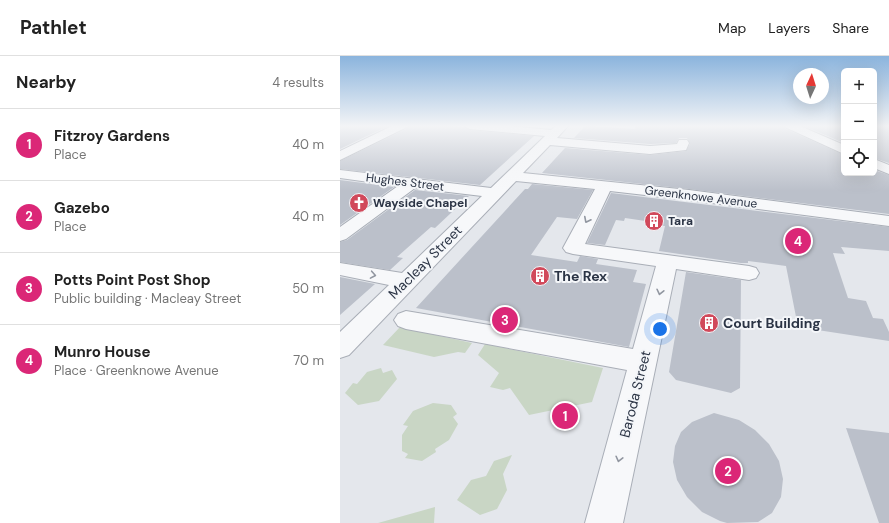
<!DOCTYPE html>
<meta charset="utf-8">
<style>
:root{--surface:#fff;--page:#f6f6f6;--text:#222;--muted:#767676;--line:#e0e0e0;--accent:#db2777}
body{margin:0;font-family:"DM Sans",sans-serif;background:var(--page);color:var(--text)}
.controls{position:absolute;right:12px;top:12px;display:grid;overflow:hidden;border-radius:6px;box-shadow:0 4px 16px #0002}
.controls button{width:36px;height:36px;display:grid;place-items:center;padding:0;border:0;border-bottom:1px solid var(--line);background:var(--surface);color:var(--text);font:20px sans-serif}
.compass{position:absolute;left:453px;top:12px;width:36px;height:36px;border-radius:50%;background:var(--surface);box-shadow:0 4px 16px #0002;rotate:4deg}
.you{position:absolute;left:320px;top:273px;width:14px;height:14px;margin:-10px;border:3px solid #fff;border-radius:50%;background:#1a73e8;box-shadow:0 0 0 6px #1a73e833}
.badge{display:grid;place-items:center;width:26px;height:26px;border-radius:50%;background:var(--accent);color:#fff;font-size:13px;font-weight:700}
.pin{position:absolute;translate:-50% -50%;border:2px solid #fff;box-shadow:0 1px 4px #0006}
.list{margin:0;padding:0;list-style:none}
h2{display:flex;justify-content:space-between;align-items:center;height:52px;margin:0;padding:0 16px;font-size:17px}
h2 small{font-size:13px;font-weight:400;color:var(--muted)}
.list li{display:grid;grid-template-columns:26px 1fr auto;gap:12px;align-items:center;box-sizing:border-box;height:72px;padding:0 16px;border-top:1px solid var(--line)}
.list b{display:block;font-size:15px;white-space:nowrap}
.list p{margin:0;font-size:13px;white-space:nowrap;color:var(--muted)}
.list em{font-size:13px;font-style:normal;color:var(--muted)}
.icon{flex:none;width:22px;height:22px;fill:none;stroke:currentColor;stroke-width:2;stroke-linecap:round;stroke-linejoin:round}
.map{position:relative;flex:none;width:549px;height:467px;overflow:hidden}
header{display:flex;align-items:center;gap:24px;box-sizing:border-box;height:56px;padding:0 20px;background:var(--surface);border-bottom:1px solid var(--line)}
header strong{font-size:19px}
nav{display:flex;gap:22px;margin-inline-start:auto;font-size:14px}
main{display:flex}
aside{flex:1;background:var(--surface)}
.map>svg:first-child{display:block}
</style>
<header>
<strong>Pathlet</strong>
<nav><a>Map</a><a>Layers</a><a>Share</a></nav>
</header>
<main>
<aside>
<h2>Nearby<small>4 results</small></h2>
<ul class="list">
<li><span class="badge">1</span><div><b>Fitzroy Gardens</b><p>Place</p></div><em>40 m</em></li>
<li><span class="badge">2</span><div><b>Gazebo</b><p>Place</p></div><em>40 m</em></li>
<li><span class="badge">3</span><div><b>Potts Point Post Shop</b><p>Public building · Macleay Street</p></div><em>50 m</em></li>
<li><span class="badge">4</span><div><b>Munro House</b><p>Place · Greenknowe Avenue</p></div><em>70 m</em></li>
</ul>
</aside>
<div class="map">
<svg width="549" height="467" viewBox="0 0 549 467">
<rect width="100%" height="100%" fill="#e4e7ec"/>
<!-- green -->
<path fill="#c9d6c5" d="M60 271 132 287 125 297 118 296 94 301 43 289Z
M145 288 263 312 252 346 189 359 170 332 163 334 150 331 159 317 138 299Z
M41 312 43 317 52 314 57 323 39 345 18 349 5 337 13 327 17 328 27 316Z
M93 347 111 349 117 358 113 361 118 368 109 384 95 393 96 396 82 405 65 402 68 398 62 395V379L68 370 63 369 73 355Z
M172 399 163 418 167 434 157 453 140 459 117 444 131 424 146 420 154 405Z
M95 451 94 467H38Z"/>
<!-- building -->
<path fill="#bbc0ca" d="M0 70H48L0 93Z
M68 70H107L124 71 130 74 194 80 140 129 0 113V105L66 73Z
M245 70 295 73 296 70H444L446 73 504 99V117H534V114L549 119V158L349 133 202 117 225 92 310 99 346 95 350 88 347 82H339L336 87 310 88 234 82Z
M464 70H499L504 72V87Z
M536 70H549V107L534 102V78Z
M0 124 54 131 0 169Z
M192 128 253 134 237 163 217 161 191 199 237 206 240 200 258 203 256 208 297 214 293 226 306 228 289 291 76 252 185 133H188Z
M75 134 129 140 95 172 91 171 57 201 63 202 50 214 0 206V186L7 184Z
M271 137 549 171V195L501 191 505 198 493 197 508 242 526 245 533 262 543 263 549 276V285L458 271 446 210 408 205V207H401L319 195 325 170 318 169 319 167 285 162 284 165 276 164 265 189 247 187Z
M346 216 401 224 400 332 391 337 336 324 329 316Z
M0 221 35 228 0 259Z
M374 357 399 364 415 374 429 388 439 405 443 423 441 441 432 457 418 466 387 467 380 465 362 456 347 441 337 424 333 406 335 390 341 376 352 366Z
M506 372 549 377V467H539Z"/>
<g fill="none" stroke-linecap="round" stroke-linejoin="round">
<defs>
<path id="minor" d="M52 70H67L65 72 0 104V95Z
M124 70H167L211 74 216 70H228L217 82 310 90 337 88 339 84H347L349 87 346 94 310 98 210 89 183 117 349 134 549 160V170L349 144 270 135 245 188 409 210 416 212 419 217 416 222 409 224 336 213 283 467H245L287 314 66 273 58 270 54 264 58 258 66 255 293 293 316 210 233 198 226 196 223 192 255 133 176 125 9 299 0 302V276L49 229 0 219V207L62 217 142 140 75 132 6 183 0 185V171L58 130 0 122V114L151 132 205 80 130 73Z
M445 70H460L504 89V98L447 72Z
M534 103 549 109V118L534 112Z"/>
</defs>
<!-- minor casing -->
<use href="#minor" stroke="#a9aeb7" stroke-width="2"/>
<!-- minor -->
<use href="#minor" fill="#f7f8fa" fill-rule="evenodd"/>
</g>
<!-- one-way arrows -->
<defs><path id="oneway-chevron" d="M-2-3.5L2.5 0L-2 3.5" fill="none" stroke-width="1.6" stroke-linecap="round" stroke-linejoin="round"/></defs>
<g stroke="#9196a0">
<use href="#oneway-chevron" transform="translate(247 164) rotate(117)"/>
<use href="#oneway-chevron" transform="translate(33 219) rotate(10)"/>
<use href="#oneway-chevron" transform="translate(320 236) rotate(103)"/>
<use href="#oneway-chevron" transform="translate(279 403) rotate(104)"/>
</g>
<!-- sky -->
<linearGradient id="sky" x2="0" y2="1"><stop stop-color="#8bb4dd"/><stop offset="0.52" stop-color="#f3f4f6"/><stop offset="1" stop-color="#f3f4f6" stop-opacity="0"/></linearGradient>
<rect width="549" height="135" fill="url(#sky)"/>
<!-- icons -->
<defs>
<symbol id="church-disc" viewBox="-11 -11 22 22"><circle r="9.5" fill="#d1495b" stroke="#f4f6f9"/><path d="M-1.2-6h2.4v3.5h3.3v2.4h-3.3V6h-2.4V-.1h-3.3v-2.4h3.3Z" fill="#fff"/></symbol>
<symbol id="building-disc" viewBox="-11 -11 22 22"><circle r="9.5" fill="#d1495b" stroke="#f4f6f9"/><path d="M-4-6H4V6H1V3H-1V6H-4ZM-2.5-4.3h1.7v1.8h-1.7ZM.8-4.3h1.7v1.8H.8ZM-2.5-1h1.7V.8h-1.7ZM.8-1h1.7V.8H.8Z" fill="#fff"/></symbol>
</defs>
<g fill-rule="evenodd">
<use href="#church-disc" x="8" y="136" width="22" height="22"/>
<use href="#building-disc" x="303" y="154" width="22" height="22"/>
<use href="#building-disc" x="189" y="209" width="22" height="22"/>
<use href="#building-disc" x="358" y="256" width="22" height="22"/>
</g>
<g text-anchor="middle" stroke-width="4" stroke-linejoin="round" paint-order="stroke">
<!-- far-street labels -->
<g font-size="12" fill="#2b3445" stroke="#f4f6f9">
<text transform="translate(65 126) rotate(7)" y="4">Hughes Street</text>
<text transform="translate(361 141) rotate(7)" y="4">Greenknowe Avenue</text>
</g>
<!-- far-poi labels -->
<g font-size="12" font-weight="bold" fill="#2b3445" stroke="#f4f6f9" text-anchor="start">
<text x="33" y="151">Wayside Chapel</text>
<text x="328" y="169">Tara</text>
</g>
<!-- street labels -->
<g font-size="14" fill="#2b3445" stroke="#f4f6f9">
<text transform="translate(85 206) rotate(-45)" y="5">Macleay Street</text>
<text transform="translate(295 338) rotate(-76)" y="5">Baroda Street</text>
</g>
<!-- poi labels -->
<g font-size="14" font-weight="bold" fill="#2b3445" stroke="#f4f6f9" text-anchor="start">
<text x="214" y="225">The Rex</text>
<text x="383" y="272">Court Building</text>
</g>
</g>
</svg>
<div class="controls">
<button>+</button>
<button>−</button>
<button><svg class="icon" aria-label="locate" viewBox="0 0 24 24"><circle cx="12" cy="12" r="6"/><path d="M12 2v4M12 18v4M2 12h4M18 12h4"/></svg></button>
</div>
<svg class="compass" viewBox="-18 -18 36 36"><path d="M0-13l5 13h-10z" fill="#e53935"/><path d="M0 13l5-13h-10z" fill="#767676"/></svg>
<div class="you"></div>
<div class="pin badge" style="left:225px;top:360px">1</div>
<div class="pin badge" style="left:388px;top:415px">2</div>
<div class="pin badge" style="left:165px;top:264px">3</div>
<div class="pin badge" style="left:458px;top:185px">4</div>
</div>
</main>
